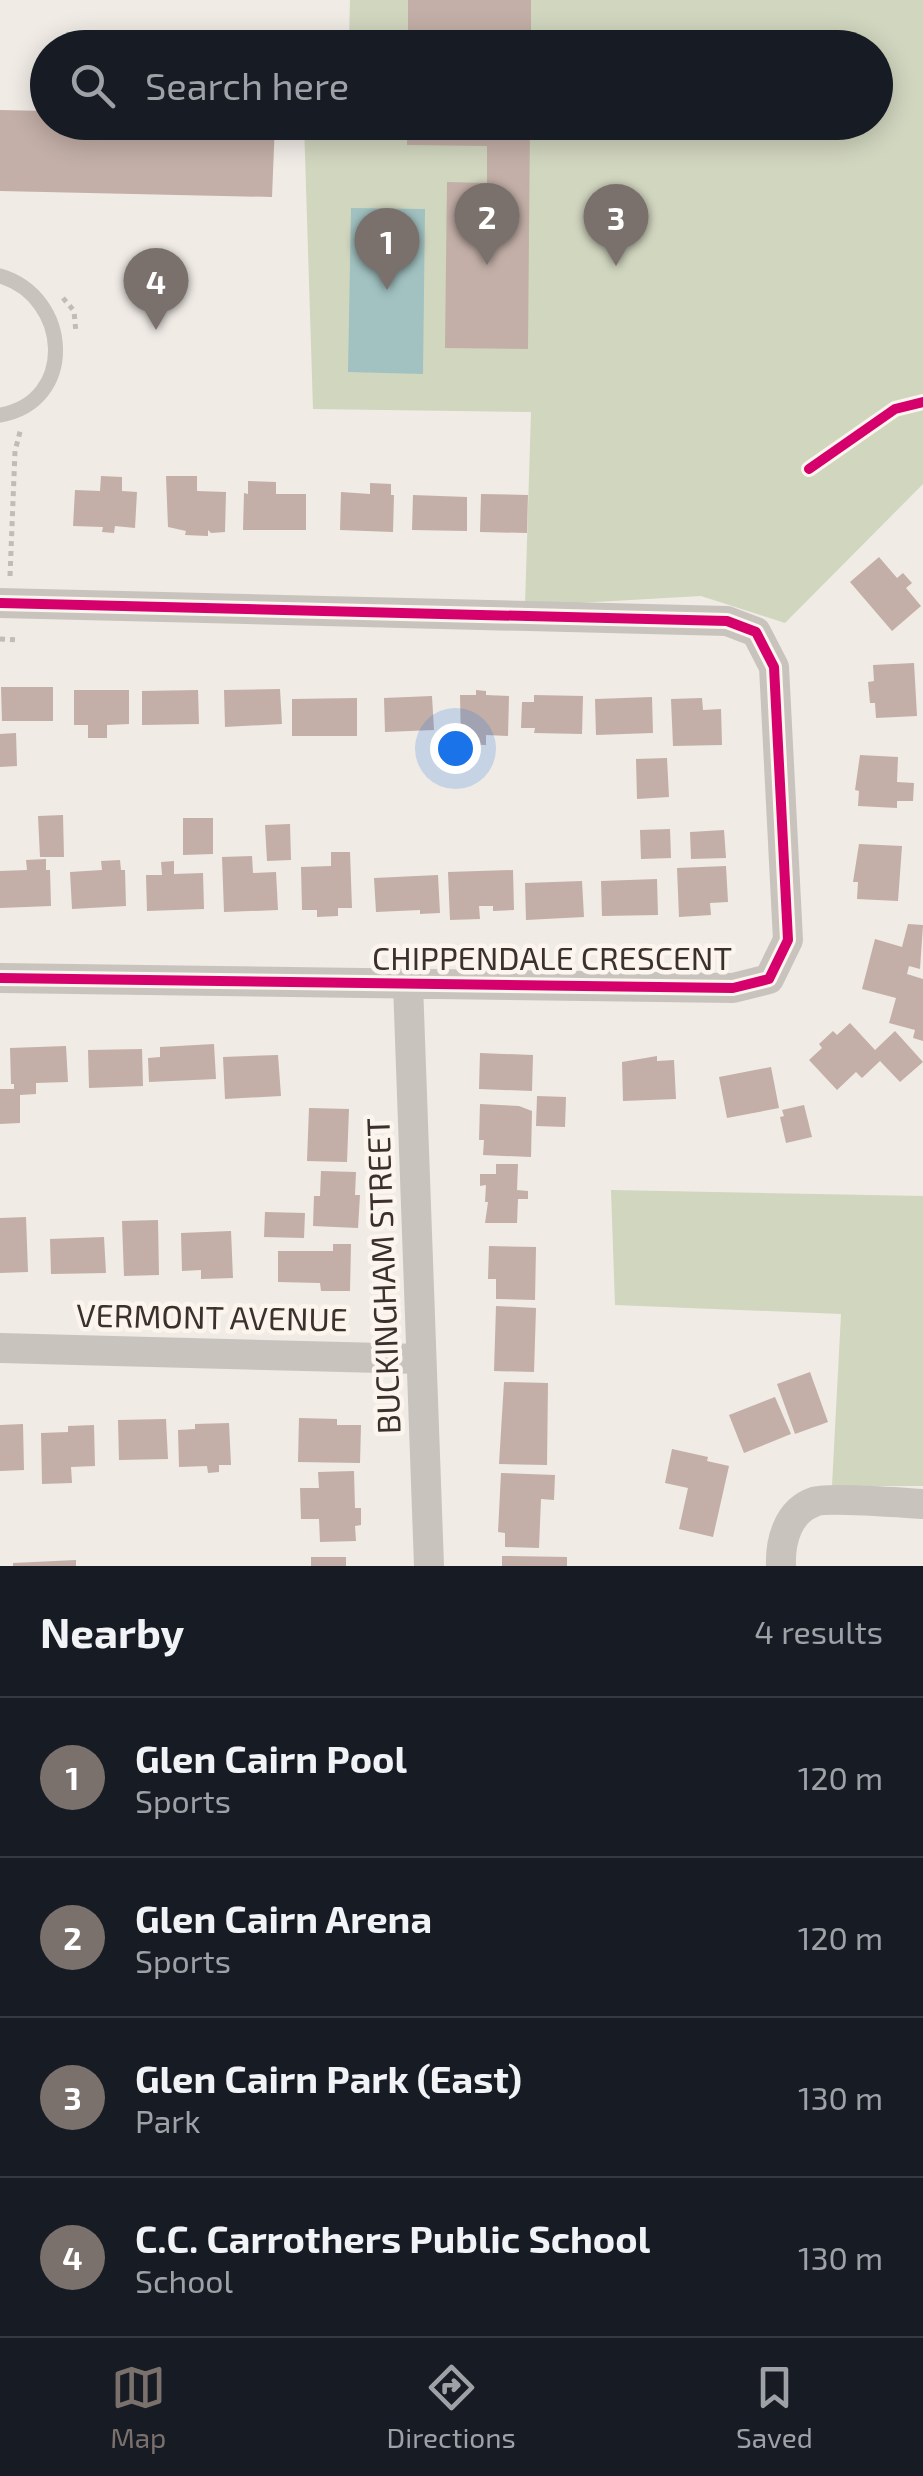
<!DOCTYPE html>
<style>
:root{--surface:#171b24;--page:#20242c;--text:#f1f3f6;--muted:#9ea1a6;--line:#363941;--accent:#7a716c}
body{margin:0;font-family:"Exo 2",sans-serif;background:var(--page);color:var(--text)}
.you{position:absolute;left:455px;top:748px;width:35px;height:35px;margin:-25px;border:8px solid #fff;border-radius:50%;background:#1a73e8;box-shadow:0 0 0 15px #1a73e833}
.badge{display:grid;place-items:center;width:65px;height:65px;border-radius:50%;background:var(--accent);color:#fff;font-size:32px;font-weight:700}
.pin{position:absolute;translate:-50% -82px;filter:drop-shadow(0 2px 5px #0008)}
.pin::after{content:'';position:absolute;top:52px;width:35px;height:30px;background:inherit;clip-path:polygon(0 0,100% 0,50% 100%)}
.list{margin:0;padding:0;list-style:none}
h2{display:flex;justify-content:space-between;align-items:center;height:130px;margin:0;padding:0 40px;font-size:42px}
h2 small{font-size:32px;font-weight:400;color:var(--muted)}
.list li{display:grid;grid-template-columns:65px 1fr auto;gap:30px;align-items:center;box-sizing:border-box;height:160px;padding:0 40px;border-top:2px solid var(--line)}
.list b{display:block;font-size:38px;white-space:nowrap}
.list p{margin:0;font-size:32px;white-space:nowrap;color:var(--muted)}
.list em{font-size:32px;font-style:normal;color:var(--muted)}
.icon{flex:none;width:55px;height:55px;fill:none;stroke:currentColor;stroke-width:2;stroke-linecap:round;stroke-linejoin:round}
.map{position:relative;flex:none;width:923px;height:1566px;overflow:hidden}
.search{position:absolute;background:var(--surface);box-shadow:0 5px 25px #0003;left:30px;right:30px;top:30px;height:110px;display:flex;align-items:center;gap:25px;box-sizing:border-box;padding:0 35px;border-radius:55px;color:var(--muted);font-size:38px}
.sheet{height:770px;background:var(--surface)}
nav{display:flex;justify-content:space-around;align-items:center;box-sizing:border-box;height:140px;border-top:2px solid var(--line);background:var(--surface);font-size:28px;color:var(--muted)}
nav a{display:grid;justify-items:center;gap:5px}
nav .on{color:var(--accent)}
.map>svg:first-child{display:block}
</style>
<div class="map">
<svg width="923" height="1566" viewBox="0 0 923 1566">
<rect width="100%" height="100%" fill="#f0ebe5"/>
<!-- green -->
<path fill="#d1d6bf" d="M350 0H923V484L785 623 701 596 525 606 531 412 313 409 304 123 876 122V48H301V39H349Z
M611 1190 923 1196V1486H832L841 1314 615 1305Z"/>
<!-- water -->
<path fill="#a1c2c1" d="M351 208 425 209 423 374 348 372Z"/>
<!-- building -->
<path fill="#c3afa7" d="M408 0H531V48H408Z
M0 110 48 111V122H275L272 197 0 191Z
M407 122H530L528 349 445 348 447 182 487 183V146L407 145Z
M101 476 122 477V491L137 492 135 528 115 526 114 533 102 532 103 527 73 526 75 490 100 491Z
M166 476H197V491L226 492 225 532 211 533 208 530V536L185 535 186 531 168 527Z
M248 481 276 482V494H306V530H243L244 493 248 494Z
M370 483 391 484V495H394L393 532 340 530 341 492 370 494Z
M481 494 528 495 527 533 480 532Z
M413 495 467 497V531L412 530Z
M879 557 897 578 903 573 912 583 906 588 921 606 892 631 850 582Z
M914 663 917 716 876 718 875 703H870L868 682 874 681 873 665Z
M1 687H53V721H2Z
M280 689 282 724 225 727 224 690Z
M74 690H129V724L107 725V738H88V725H74Z
M198 690 199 724 142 725V691Z
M476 690 486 691V695L509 696 508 736 486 735V745L461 744 460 695H476Z
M534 695 583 696 582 734 534 733 535 728H521L522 702H534Z
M432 696 434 730 385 732 384 698Z
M652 697 653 733 596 735 595 699Z
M357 698V736H292V699Z
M702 698 703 710 721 709 722 745 673 746 671 699Z
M16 733 17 766 0 767V734Z
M860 755 898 757 897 782 914 783 913 801H897V808L858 806 859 791 855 790Z
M667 758 669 797 637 799 636 759Z
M63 815 64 857H40L38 816Z
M183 818H213V854L183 855Z
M290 824 291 860 267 861 265 825Z
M670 829 671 858 641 859 640 830Z
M724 830 726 858 691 859 690 832Z
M859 844 902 846 898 901 857 899 858 882H853Z
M331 852H350L352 908H338V916L317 917V910H302L301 867 331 866Z
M252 856 253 873 276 872 278 910 224 912 222 857Z
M46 859V870H50L51 906 0 908V871L27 870 26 860Z
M120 860 121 870H125L126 906 72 909 70 872 102 870 101 861Z
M174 861V874L203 873 204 909 147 911 146 875H162L161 862Z
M726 866 728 902 710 903 711 915 679 917 677 868Z
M513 870 514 910 493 911V906H479L480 919 450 920 448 872Z
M438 875 440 913 420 914V910L376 912 374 878Z
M657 879 658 915 602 916 601 881Z
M582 881 584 917 526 920 525 883Z
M908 924 923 925 920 969 909 966 907 974 923 979V1041L913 1038 915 1030 889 1023 896 998 862 989 875 939 902 947Z
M850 1023 875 1050 895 1031 923 1062 900 1082 880 1061 862 1078 856 1072 837 1090 809 1060 822 1048 819 1044 833 1031 837 1035Z
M214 1044 216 1079 149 1082 148 1058 160 1057V1047Z
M66 1046 68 1082 36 1083V1094L20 1095V1123L0 1124V1089H14V1084H11L10 1048Z
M142 1049 143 1086 89 1088 88 1050Z
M480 1053 533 1055 532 1091 479 1089Z
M278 1055 281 1096 225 1099 223 1057Z
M657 1056V1061L674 1060 676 1099 623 1101 622 1062Z
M771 1067 779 1108 727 1118 719 1077Z
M537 1096 566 1097 565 1127 536 1126Z
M480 1104 519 1106 532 1111 531 1157 483 1155 484 1140H479Z
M804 1105 812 1137 786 1143 780 1117 784 1116 782 1110Z
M309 1108 349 1109 347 1162 307 1161Z
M496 1164H518L517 1190 528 1191V1199H518L517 1223H485L488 1202H485L486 1185 480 1186V1174H496Z
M321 1171 356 1172 355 1195H360L358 1228 313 1226 314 1196H320Z
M265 1212 305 1213 304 1238 264 1237Z
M26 1217 28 1272 0 1273V1218Z
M158 1220 159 1275 124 1276 122 1221Z
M231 1231 233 1278 201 1279V1270L182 1271 181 1233Z
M104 1237 106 1273 51 1274 50 1239Z
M333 1244H351L350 1291H321L320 1283 278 1282V1251H333Z
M489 1246 536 1247 535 1300 496 1299V1279H488Z
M496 1306 536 1308 534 1372 494 1371Z
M810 1372 828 1422 795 1434 777 1384Z
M504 1382 548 1383 547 1465 499 1464Z
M775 1397 791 1434 744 1453 729 1415Z
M299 1418 337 1419V1425H361L360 1463 298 1462Z
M166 1419 168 1459 119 1460 118 1420Z
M229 1423 231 1465H219V1472L208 1473 207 1466 179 1467 178 1430 195 1429V1424Z
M23 1424 24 1470 0 1471V1425Z
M94 1425 95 1466 71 1467 72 1483 42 1484 41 1433 68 1432V1426Z
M672 1449 708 1457 707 1461 729 1466 713 1537 679 1529 688 1488 665 1483Z
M354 1471 355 1508H361V1525L355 1526 356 1541 320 1542 319 1519H301L300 1488H319L318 1472Z
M501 1473 555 1475 554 1500 541 1499 539 1548 505 1547V1533L498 1532Z
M502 1556 567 1557V1566H502Z
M311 1557H346V1566H311Z
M76 1560V1566H13V1563Z"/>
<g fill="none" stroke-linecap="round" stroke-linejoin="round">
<!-- path -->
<path stroke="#c2bbb6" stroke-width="5" stroke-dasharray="5 5" stroke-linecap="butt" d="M63 298 74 311 76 333
M10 576 15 451 21 428
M0 639 18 640"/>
<!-- service -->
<path stroke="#c9c3be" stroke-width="15" d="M0 276C71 297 77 402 0 415"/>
<!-- minor -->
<path stroke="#c9c3be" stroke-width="30" d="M0 603 727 621 756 632 774 667 788 940 769 979 733 988 0 978
M408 984 429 1566
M0 1348 421 1359
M781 1566C780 1541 788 1511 814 1502 826 1497 904 1503 923 1504"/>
<defs>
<path id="cycleway" d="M809 469 895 409 923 402
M0 603 727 621 756 632 774 667 788 940 769 979 733 988 0 978"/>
</defs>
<!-- cycleway casing -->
<use href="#cycleway" stroke="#fbf5ee" stroke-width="16"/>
<!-- cycleway -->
<use href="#cycleway" stroke="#d6006c" stroke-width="10"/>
</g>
<g text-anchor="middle" stroke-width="9" stroke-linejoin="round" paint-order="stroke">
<!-- street labels -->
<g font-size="32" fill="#3b302b" stroke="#fbf5ee">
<text x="552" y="970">CHIPPENDALE CRESCENT</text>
<text transform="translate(384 1276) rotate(-92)" y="11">BUCKINGHAM STREET</text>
<text transform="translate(212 1318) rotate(1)" y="11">VERMONT AVENUE</text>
</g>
</g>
</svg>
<div class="you"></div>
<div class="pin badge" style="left:387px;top:290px">1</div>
<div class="pin badge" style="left:487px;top:265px">2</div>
<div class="pin badge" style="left:616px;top:266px">3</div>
<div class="pin badge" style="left:156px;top:330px">4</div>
<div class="search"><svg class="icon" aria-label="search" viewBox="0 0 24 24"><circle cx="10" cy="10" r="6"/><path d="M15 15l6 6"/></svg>Search here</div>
</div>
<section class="sheet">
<h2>Nearby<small>4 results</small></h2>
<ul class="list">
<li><span class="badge">1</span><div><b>Glen Cairn Pool</b><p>Sports</p></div><em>120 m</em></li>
<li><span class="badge">2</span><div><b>Glen Cairn Arena</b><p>Sports</p></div><em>120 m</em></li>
<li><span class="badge">3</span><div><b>Glen Cairn Park (East)</b><p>Park</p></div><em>130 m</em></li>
<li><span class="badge">4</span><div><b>C.C. Carrothers Public School</b><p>School</p></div><em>130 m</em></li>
</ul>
</section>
<nav>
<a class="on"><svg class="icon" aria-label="map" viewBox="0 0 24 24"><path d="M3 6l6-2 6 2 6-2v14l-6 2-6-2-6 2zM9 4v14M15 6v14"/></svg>Map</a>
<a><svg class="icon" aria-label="directions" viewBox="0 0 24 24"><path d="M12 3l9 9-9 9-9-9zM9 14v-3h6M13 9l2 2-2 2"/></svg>Directions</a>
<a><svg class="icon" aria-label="saved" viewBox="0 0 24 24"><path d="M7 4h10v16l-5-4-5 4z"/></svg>Saved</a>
</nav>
